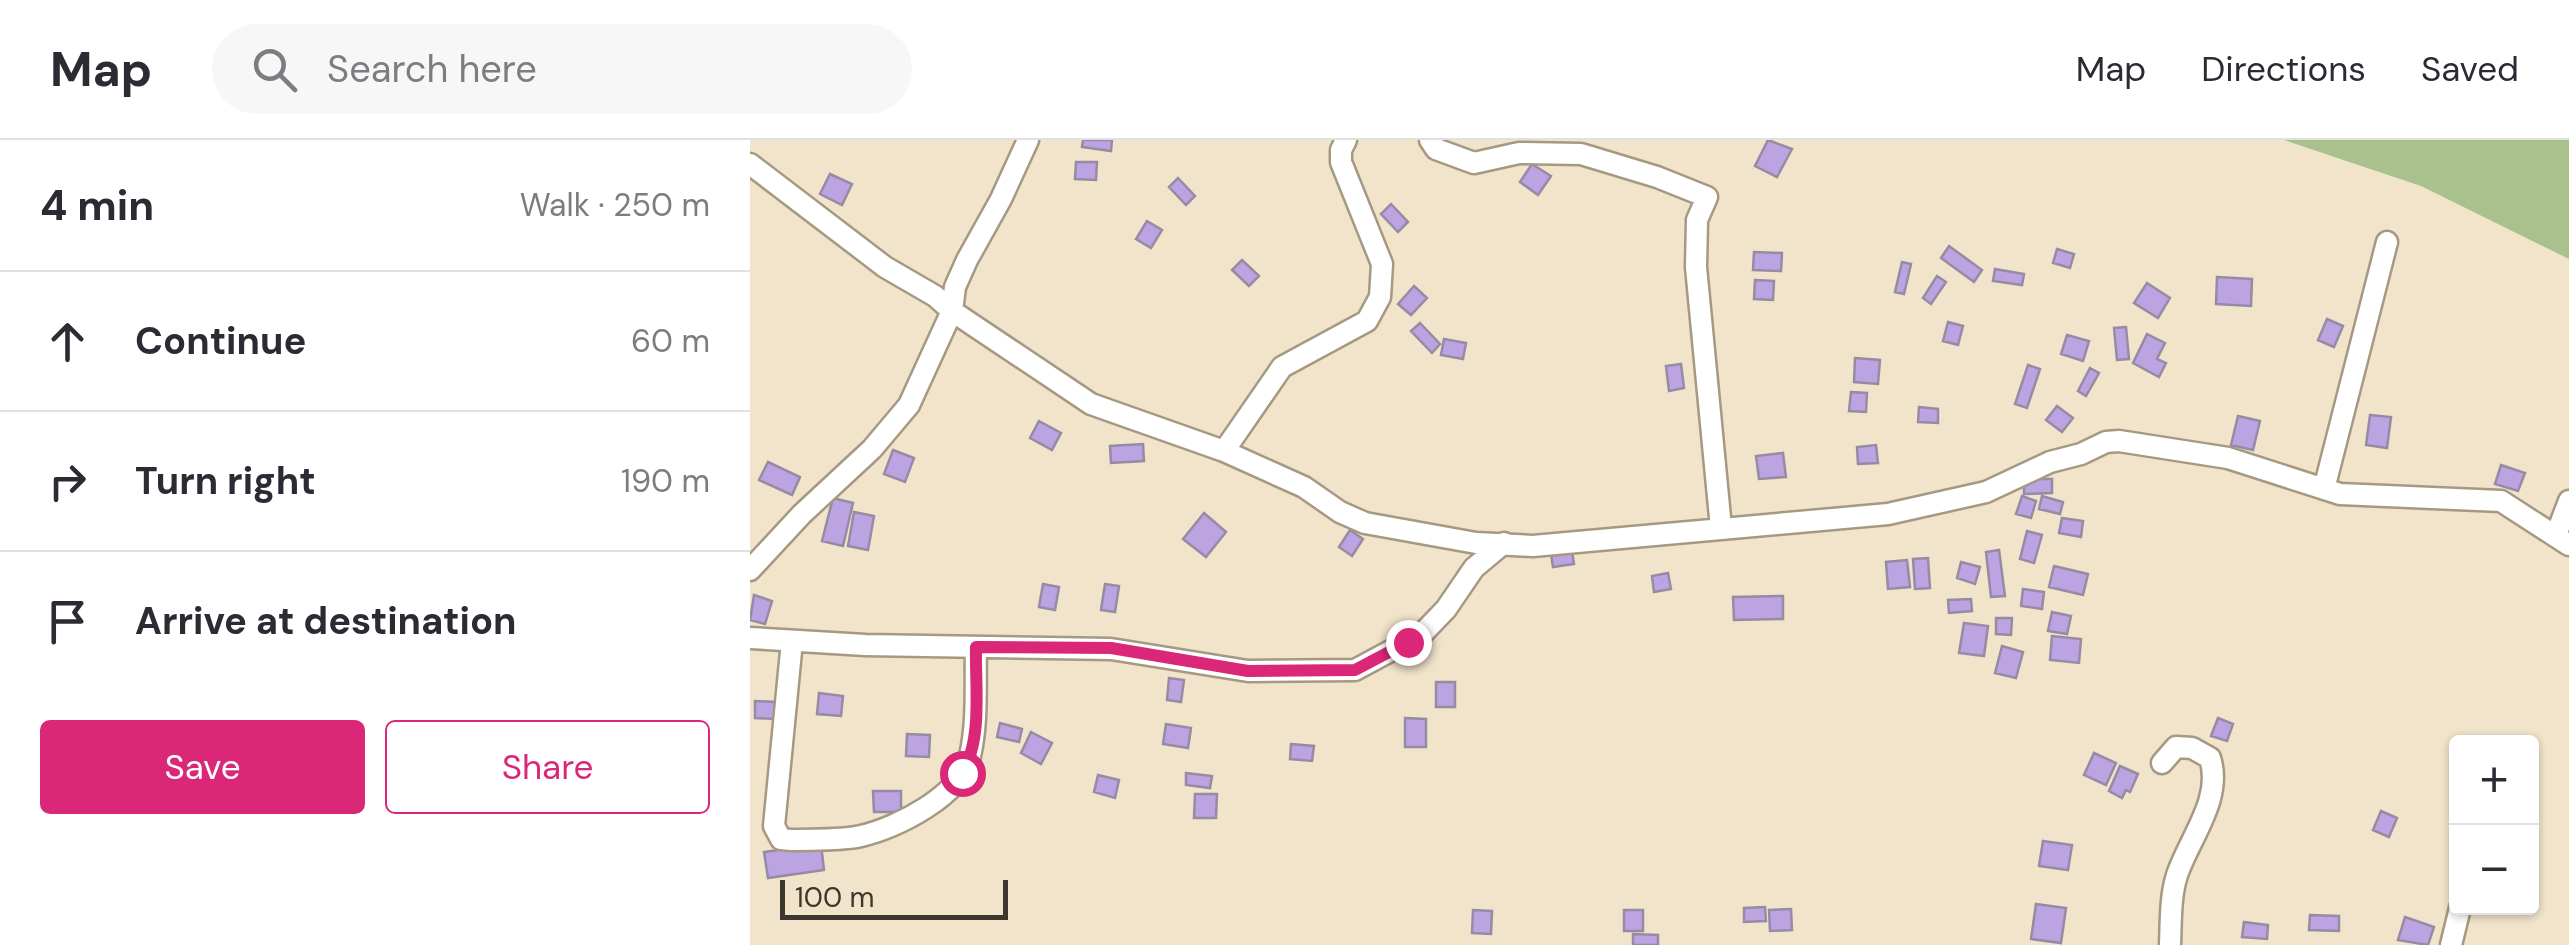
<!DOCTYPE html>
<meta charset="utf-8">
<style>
:root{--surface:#fff;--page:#f7f7f7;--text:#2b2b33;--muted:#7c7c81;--line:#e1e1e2;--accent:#db2777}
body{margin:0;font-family:"DM Sans",sans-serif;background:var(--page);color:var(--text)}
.controls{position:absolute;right:30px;bottom:30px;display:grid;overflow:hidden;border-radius:10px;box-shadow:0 2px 8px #0004}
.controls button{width:90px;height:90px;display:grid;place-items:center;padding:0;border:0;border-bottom:2px solid var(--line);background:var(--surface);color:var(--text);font:50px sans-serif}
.scale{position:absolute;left:30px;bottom:25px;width:228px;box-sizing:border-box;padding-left:10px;border:5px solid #3c372d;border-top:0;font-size:28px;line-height:35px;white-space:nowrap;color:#3c372d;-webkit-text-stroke:8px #f1e4cb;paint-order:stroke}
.stop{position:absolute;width:30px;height:30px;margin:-22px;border:8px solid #db2777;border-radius:50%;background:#fff}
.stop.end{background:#db2777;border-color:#fff;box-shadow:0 2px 10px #0008}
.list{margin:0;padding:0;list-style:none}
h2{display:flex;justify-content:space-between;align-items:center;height:130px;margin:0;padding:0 40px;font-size:42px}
h2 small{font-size:32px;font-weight:400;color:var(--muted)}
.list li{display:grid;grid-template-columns:65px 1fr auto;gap:30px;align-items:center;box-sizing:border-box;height:140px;padding:0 40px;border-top:2px solid var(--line)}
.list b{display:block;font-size:38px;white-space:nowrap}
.list em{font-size:32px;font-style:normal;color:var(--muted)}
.actions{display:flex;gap:20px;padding:30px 40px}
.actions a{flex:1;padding:22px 0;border:2px solid var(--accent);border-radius:10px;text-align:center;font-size:35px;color:var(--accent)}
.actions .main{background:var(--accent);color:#fff}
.icon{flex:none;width:55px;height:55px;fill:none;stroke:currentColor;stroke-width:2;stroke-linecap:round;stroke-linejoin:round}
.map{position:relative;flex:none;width:1819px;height:805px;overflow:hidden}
header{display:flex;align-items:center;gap:60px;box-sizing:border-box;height:140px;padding:0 50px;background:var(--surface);border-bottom:2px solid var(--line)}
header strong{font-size:48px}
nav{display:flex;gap:55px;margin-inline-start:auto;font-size:35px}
.search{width:700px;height:90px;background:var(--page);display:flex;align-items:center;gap:25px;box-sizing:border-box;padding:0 35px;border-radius:55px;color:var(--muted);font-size:38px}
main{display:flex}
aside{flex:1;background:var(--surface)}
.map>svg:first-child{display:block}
</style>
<header>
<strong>Map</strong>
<div class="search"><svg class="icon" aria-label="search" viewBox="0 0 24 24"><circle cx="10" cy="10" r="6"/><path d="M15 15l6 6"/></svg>Search here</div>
<nav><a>Map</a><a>Directions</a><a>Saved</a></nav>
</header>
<main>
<aside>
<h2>4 min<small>Walk · 250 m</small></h2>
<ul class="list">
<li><svg class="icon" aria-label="ahead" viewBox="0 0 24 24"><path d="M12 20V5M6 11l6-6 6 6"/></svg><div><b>Continue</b></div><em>60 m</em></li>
<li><svg class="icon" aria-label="right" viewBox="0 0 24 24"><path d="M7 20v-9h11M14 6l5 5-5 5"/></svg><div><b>Turn right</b></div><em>190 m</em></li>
<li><svg class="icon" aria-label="arrive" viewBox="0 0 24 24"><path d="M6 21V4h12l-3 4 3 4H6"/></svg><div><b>Arrive at destination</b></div></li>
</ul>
<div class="actions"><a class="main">Save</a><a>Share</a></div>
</aside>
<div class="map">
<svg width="1819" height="805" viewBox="0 0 1819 805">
<rect width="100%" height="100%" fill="#f1e4cb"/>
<!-- green -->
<path fill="#a9c18d" d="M1534 0H1819V119L1671 46Z"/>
<!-- building -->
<path fill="#bca3e2" stroke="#958ca4" stroke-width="2.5" d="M333 0H362L361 11 332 7Z
M1018 0 1042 9 1027 37 1005 26Z
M326 22H347L346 40 325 39Z
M782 24 801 36 788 55 770 42Z
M80 34 102 44 92 65 70 54Z
M428 38 445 56 436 65 419 47Z
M641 64 658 82 648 92 631 74Z
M397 81 412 90 401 108 386 99Z
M1199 106 1232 130 1224 142 1191 118Z
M1307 109 1324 114 1320 128 1303 123Z
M1004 112 1032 113 1031 131 1003 130Z
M492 120 509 136 499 146 482 130Z
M1152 122 1161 124 1154 154 1145 152Z
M1245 129 1274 134 1272 145 1243 141Z
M1187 136 1196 142 1181 164 1173 158Z
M1467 137 1502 139 1501 166 1466 164Z
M1005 140 1024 141 1023 160 1004 159Z
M1397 143 1420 158 1408 178 1384 163Z
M664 146 677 158 661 175 648 164Z
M1577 179 1593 186 1584 207 1568 200Z
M1198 182 1213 186 1208 205 1193 201Z
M670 183 690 204 682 213 661 191Z
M1376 187 1379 219 1367 220 1364 188Z
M1397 194 1415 203 1407 219 1416 223 1409 237 1383 223Z
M1317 195 1339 201 1333 221 1311 214Z
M694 199 716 203 713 219 691 215Z
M1105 218 1130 220 1128 244 1104 242Z
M931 224 934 248 919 251 916 226Z
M1278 225 1290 229 1277 268 1265 264Z
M1340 228 1349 233 1336 256 1328 251Z
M1101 252 1117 253 1116 272 1099 271Z
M1307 266 1323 278 1312 292 1296 280Z
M1169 267 1188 269V283L1168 282Z
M1620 275 1641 277 1637 308 1616 305Z
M1488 276 1510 281 1503 310 1481 305Z
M289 281 311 293 302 310 280 298Z
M393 304 394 321 361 323 360 306Z
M1126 305 1128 323 1108 324 1107 307Z
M143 310 164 318 155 342 134 334Z
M1033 313 1036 337 1009 339 1006 316Z
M18 322 50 337 42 355 9 340Z
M1751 325 1775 333 1768 351 1745 344Z
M1274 339H1302V353L1274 354Z
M1272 356 1286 361 1281 378 1266 374Z
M1292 356 1313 362 1310 374 1289 369Z
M83 358 103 363 93 406 72 401Z
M104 372 124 376 118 410 98 406Z
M454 373 476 392 456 417 433 399Z
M1312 378 1333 381 1331 397 1309 393Z
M600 390 613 399 602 416 589 407Z
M1277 391 1292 395 1284 423 1270 419Z
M1249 410 1255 456 1241 457 1236 412Z
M822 411 824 424 803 427 801 414Z
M1178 418 1180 448 1165 449 1163 419Z
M1157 420 1160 447 1138 449 1136 422Z
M1211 422 1230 427 1225 444 1207 438Z
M1304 426 1338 434 1333 455 1299 447Z
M918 433 921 449 904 452 902 436Z
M293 444 309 447 305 470 289 467Z
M355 444 369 446 365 472 351 470Z
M1273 449 1294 452 1292 469 1271 466Z
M4 455 22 461 15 484 0 480Z
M1033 456V479L984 480 983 457Z
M1221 459 1222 471 1199 473 1198 460Z
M1302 472 1321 476 1317 494 1298 491Z
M1246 478H1262L1261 495 1246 494Z
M1214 483 1238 486 1234 516 1209 513Z
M1302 496 1331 499 1329 523 1300 520Z
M1252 506 1273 512 1266 538 1245 533Z
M419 538 434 540 431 562 417 560Z
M686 542H705V567H686Z
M69 553 93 556 91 576 67 574Z
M5 561 26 562 25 579 5 578Z
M655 578 676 579V607H655Z
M1468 578 1483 584 1477 601 1461 596Z
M250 583 272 589 269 602 247 597Z
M416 584 441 588 438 608 413 604Z
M281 592 302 603 291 624 271 613Z
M157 594 180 595 179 617 156 616Z
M541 604 564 606 562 621 540 619Z
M1344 613 1366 623 1356 645 1334 635Z
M1370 626 1388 634 1380 652 1376 650 1372 658 1359 651Z
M436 633 462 636 460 648 436 645Z
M348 635 369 640 365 658 344 652Z
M123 651H151V672H124Z
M445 654H467L466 678H444Z
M1631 671 1647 678 1639 697 1623 690Z
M1293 701 1322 705 1318 730 1289 726Z
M71 704 74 730 18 738 14 712Z
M1286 764 1316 768 1311 803 1281 799Z
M1015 767 1016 781 994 782V768Z
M1041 769 1042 790 1020 791 1019 770Z
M723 770 742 771 741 794 722 793Z
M874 770H893V791H874Z
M1560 775 1589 776V791L1559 790Z
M1655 777 1684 787 1678 805 1648 800Z
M1494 782 1518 785 1517 799 1492 797Z
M883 794 908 795V805H883Z"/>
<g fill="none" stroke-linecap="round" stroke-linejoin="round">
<defs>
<path id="minor" d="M680 0 686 9 724 23 769 13 831 14 907 37 957 57 947 80 946 127 971 388
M0 24 135 127 185 156 202 171 341 264 474 311 554 347 590 372 615 383 726 403 783 406 1138 374 1236 352 1300 322 1331 314 1356 302 1369 301 1478 318 1590 354 1751 361 1819 405
M474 311 532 227 617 181 630 157 632 124 591 22V10L596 0
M1574 349 1637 102
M1806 395 1819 361
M0 430 52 374 122 309 159 265 202 171 205 147 217 120 251 59 278 0
M0 498 115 505 361 509 498 531 605 530 672 494 696 469 724 428 754 403
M42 501 24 686 31 699 41 700C64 699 89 701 111 696 147 688 212 655 220 616 228 581 225 543 226 507
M1412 623 1426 607 1442 608 1460 618C1473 659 1440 697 1427 735 1420 757 1421 782 1420 805
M1701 805 1710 768"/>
</defs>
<!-- minor casing -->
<use href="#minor" stroke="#a59982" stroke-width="25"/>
<!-- minor -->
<use href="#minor" stroke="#fff" stroke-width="20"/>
</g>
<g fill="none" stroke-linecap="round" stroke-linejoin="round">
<!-- route -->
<path stroke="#db2777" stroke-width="12" d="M212 633C233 600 225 545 226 507L361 508 498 531 605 530 658 502"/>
</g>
</svg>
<div class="controls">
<button>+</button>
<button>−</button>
</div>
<div class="scale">100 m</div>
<div class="stop" style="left:212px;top:633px"></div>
<div class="stop end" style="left:658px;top:502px"></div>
</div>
</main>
